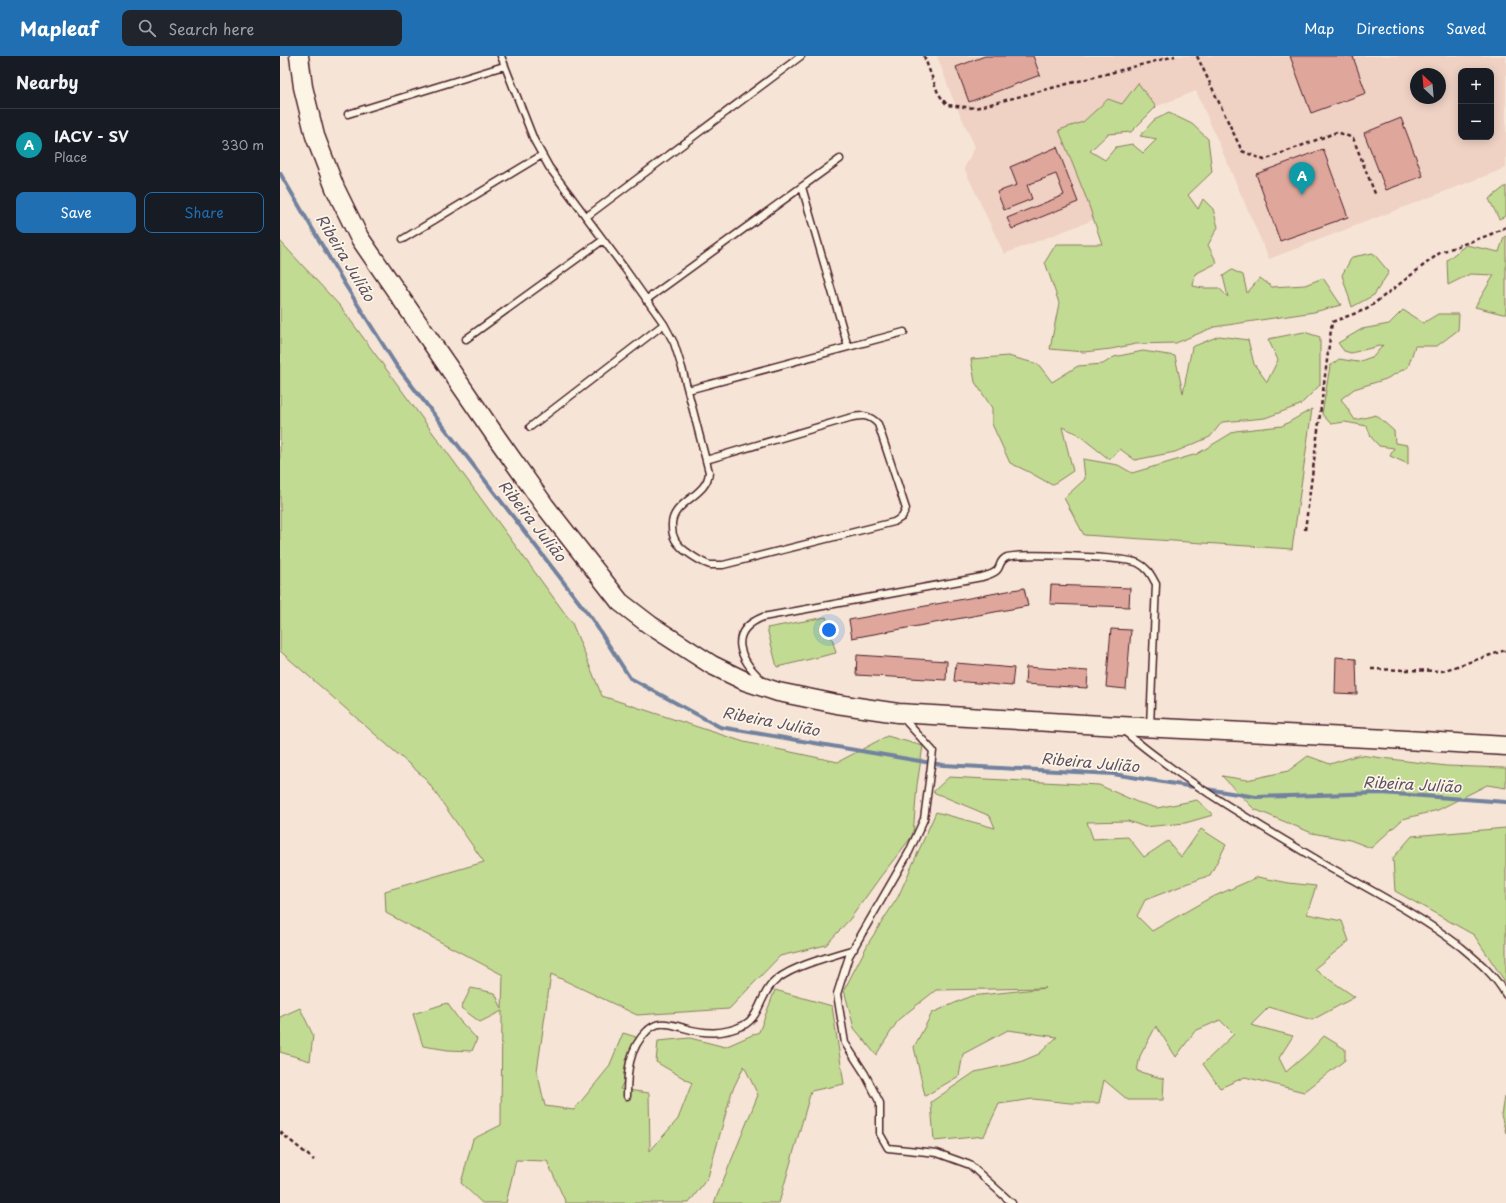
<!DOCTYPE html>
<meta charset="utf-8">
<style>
:root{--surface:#171b24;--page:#20242c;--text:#f1f3f6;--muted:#9ea1a6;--line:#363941;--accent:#1f6fb2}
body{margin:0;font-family:"Playpen Sans",sans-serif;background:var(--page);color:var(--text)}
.controls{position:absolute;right:12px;top:12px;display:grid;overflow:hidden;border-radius:8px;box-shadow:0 2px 10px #0003}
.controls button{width:36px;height:36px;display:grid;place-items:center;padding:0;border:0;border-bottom:1px solid var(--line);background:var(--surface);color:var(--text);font:20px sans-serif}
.compass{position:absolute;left:1130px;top:12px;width:36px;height:36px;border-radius:50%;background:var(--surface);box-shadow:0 2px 10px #0003;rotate:334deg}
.you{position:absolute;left:549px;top:574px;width:14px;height:14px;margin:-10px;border:3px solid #fff;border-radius:50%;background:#1a73e8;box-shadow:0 0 0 6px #1a73e833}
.badge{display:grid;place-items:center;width:26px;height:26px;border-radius:50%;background:var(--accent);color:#fff;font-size:13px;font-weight:700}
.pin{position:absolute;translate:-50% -33px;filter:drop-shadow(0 1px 2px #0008)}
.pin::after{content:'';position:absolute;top:21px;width:14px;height:12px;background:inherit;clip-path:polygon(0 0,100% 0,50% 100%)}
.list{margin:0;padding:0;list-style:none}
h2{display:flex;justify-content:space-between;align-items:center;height:52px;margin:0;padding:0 16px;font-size:17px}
h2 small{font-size:13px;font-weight:400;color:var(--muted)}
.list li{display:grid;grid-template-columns:26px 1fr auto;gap:12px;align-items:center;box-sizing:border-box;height:72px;padding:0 16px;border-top:1px solid var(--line)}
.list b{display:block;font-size:15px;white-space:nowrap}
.list p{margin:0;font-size:13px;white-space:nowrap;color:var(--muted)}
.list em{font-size:13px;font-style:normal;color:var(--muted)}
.actions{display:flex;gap:8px;padding:12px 16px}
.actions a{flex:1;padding:9px 0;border:1px solid var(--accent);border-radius:8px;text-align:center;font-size:14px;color:var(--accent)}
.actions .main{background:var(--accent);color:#fff}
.icon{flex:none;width:22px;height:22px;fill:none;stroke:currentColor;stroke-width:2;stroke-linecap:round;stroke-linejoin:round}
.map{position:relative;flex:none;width:1226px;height:1147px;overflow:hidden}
header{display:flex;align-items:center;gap:24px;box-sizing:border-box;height:56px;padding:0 20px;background:var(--accent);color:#fff}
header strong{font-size:19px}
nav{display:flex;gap:22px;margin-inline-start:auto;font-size:14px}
.search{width:280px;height:36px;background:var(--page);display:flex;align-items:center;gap:10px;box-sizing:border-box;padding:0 14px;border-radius:8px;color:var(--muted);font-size:15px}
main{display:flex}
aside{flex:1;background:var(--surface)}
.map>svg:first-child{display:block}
</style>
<header>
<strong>Mapleaf</strong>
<div class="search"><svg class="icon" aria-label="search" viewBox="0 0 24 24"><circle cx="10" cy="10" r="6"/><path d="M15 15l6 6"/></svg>Search here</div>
<nav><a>Map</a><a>Directions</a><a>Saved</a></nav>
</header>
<main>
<aside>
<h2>Nearby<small></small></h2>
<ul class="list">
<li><span class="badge" style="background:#0f9aa8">A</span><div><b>IACV - SV</b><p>Place</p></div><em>330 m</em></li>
</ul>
<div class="actions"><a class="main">Save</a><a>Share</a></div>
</aside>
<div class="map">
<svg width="1226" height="1147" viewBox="0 0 1226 1147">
<rect width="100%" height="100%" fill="#f6e5d6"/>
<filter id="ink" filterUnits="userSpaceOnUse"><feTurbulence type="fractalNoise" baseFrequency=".025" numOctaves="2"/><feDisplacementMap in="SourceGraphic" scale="8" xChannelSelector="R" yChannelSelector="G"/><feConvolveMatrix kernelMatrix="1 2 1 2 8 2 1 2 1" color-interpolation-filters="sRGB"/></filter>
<g filter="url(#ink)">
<!-- built -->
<path fill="#efd2c4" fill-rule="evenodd" d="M657 0H1226V112L989 203 916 35 791 84 821 161 724 198 684 112 695 91 672 41ZM1181 15H1211V81H1181ZM1136 18H1160V42H1136Z"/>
<!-- green -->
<path fill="#c2db92" stroke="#867d5e" d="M858 27 876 51 851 76 828 78 810 95 825 104 836 91 852 88 863 97 877 83 860 80 874 64 889 57 912 68 928 83 932 116 908 139 918 153 923 143 933 153 938 171 928 189 937 207 915 218 913 230 923 232H939L948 241 943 220 952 214 963 219 967 237 980 222 992 231 1025 229 1043 222 1061 249 1034 256 934 271 896 287 856 288 831 293 804 296 770 293 779 247 765 206 776 188H822L807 144 779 74 803 66 828 43 842 48Z
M1226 130V160L1219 163 1209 143Z
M1226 180V258H1223L1195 251 1214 219 1190 218 1168 229 1167 204 1186 189 1219 196 1224 181Z
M0 185 60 250 292 567 322 640 464 686 558 706 607 680 643 690 637 729 633 779 601 820 570 863 546 889 500 900 449 953 357 959 271 918 257 1015 265 1050 294 1054 329 1011 343 977 356 981 353 1008 340 1033 369 1037 370 1095 398 1063 412 1027 376 1006 378 985 410 982 445 991 479 976 495 934 552 950 564 1028 531 1035 499 1147H434L478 1039 464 1010 452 1035 428 1121 409 1147H286L267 1105 236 1104 226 1147H202L181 1127 193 1083 221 1069 222 955 200 966 181 952 191 932 215 937 222 953 223 919 106 857 105 835 204 806 145 722 0 595Z
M1093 197 1109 216 1094 239 1072 251 1062 219 1072 201Z
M1123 254 1143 267 1158 258H1179L1178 274 1157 290H1135L1128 311 1106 323 1074 333 1061 343 1075 364 1096 359 1114 375 1115 387 1128 389V408L1110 400 1114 392 1099 390 1091 381 1087 370 1065 366 1051 368 1042 358 1050 310 1059 303 1078 306 1094 300 1103 289 1071 297 1064 295 1058 287 1082 273 1109 268Z
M1024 276 1040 281V329L1020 349 985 362 942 366 930 381 895 396 855 404 840 393 829 403 796 377 782 371 793 415 772 429 749 416 730 407 712 368V352L695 326 691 303 728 300 758 308 772 326 798 310 823 308 834 301 863 295 895 300 903 337 912 291 939 280 968 284 974 308 987 326 998 304 988 283Z
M1032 353 1012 493 804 479 784 442 805 423 803 403 838 409 852 417 917 398 955 375 1002 370Z
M546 561 556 597 497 611 487 572Z
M1079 699 1166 710 1226 712V732L1207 729 1158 754 1123 763 1091 792 1070 784 1032 777 974 753 942 720 967 724 1008 715 1028 700 1050 708Z
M669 721 819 729 857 746 877 752 917 744 933 759 905 767 865 771 848 765 807 766 813 783 848 781 864 801 888 785 901 801 921 773 946 789 930 819 865 844 857 860 872 875 928 843 978 821 1009 827 1036 830 1027 858 1062 865 1069 885 1034 913 1075 941 1032 964 989 951 971 969 1013 980 999 1002 1006 1016 1028 997 1044 980 1065 993V1004L1024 1036 965 1021 940 1032 923 1008 954 978 940 964 915 975 896 1001 876 970 860 1000 857 1015 884 1023 883 1044H848L824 1024 819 1047H790L753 1043 719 1048 704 1080 654 1085 651 1046 695 1016 740 1006 759 998 777 981 728 974 683 998 679 1020 645 1040 634 991 652 957 691 940 766 932 656 934 619 963 596 999 574 972 564 934 589 886 618 841 656 756 715 772 710 760 653 736Z
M1226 772V927L1194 879 1115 835 1113 802 1132 780Z
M167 947 180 965 197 983 192 995 168 994 143 990 133 958Z
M20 952 33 979 30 1005 0 996V961Z
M1226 1040V1077L1221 1059 1224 1041Z"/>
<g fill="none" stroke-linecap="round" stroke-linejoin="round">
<!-- stream -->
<path stroke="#72819e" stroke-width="4" d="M0 117 64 227 116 309 312 563 350 622 440 671 663 709 833 718 976 741 1101 737 1226 746"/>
</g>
<!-- building -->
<path fill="#dfa69b" stroke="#4a1f2b" d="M705 0H753L760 19 689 46 676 11Z
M1010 0H1075L1073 1 1086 37 1031 57Z
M1121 62 1143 120 1106 134 1084 77Z
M777 91 798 146 732 173 727 162 784 139 776 118 747 129 752 143 724 154 717 136 737 129 730 111Z
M1043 93 1068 161 1000 185 976 118Z
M771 529 850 532 849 551 770 548Z
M744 532 748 550 572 582 569 564Z
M831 573 851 574 846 633 826 631Z
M577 599 667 605 666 624 576 619Z
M1056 601 1076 603 1077 638 1055 637Z
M676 607 734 612 732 630 674 625Z
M746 611 808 615 807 632 745 628Z"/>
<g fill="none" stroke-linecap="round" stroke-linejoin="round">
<defs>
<path id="service" d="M221 0 254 84 269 111 345 213 384 268 394 287 402 312 429 416C428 441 390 445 392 471 392 481 396 487 404 494 411 499 423 508 431 509 435 509 439 509 443 509L614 466 622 461 626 453 598 368C589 358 581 359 569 362L426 404
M68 58 224 10
M522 131 568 291
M306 161 521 0
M123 183 262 99
M366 244 560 103
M186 283 323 184
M408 334 624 276
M250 371 384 268
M483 625C460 604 446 576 483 561L702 521C707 519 715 518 718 513 721 508 720 504 727 501 741 497 845 501 858 507 868 512 871 519 876 528L870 670
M622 661 653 695 644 763 629 796 569 900 557 938 565 987 585 1018 600 1047V1078L608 1092 657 1097 690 1109 732 1147
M844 675C904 726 974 766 1041 806 1088 833 1138 858 1181 891 1199 906 1215 919 1226 939
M347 1040C347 1016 349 992 367 975 370 972 376 968 380 968 388 967 397 970 404 972 425 978 443 979 464 969 479 961 480 942 491 929 506 911 550 901 574 893"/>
<path id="secondary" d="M19 0 23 31 35 80 55 132 79 181 217 382 265 450 340 546 370 569 432 609 465 625 498 636 557 648 618 657 839 670 1109 683 1226 690"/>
</defs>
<!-- service casing -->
<use href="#service" stroke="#4a1f2b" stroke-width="9"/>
<!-- secondary casing -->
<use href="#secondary" stroke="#4a1f2b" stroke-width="21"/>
<!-- path -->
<path stroke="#4a1f2b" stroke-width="2.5" stroke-dasharray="4 3" stroke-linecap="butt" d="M644 0 658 37 667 49 695 52 895 0
M917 0 962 95 984 104 1057 76 1073 82 1096 140
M1025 474 1052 266 1087 253 1161 196 1209 179 1226 171
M1091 613 1162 615 1226 594
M0 1076 34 1104"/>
<!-- service -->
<use href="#service" stroke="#fcf5e5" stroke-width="6"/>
<!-- secondary -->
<use href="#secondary" stroke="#fcf5e5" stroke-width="18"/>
</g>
</g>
<g text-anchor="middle" stroke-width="3.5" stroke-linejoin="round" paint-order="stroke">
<!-- water labels -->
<g font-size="15" font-style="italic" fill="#5e5065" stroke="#fcf5e5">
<text transform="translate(65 202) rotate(59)" y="5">Ribeira Julião</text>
<text transform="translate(252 465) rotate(52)" y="5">Ribeira Julião</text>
<text transform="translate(491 666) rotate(11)" y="5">Ribeira Julião</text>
<text transform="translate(810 707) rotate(5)" y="5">Ribeira Julião</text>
<text transform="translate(1132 729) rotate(3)" y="5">Ribeira Julião</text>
</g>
</g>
</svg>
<div class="controls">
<button>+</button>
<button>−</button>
</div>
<svg class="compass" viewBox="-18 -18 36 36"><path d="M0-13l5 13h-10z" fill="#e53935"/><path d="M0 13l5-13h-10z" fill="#9ea1a6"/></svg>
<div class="you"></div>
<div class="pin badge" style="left:1022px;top:139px;background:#0f9aa8">A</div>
</div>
</main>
